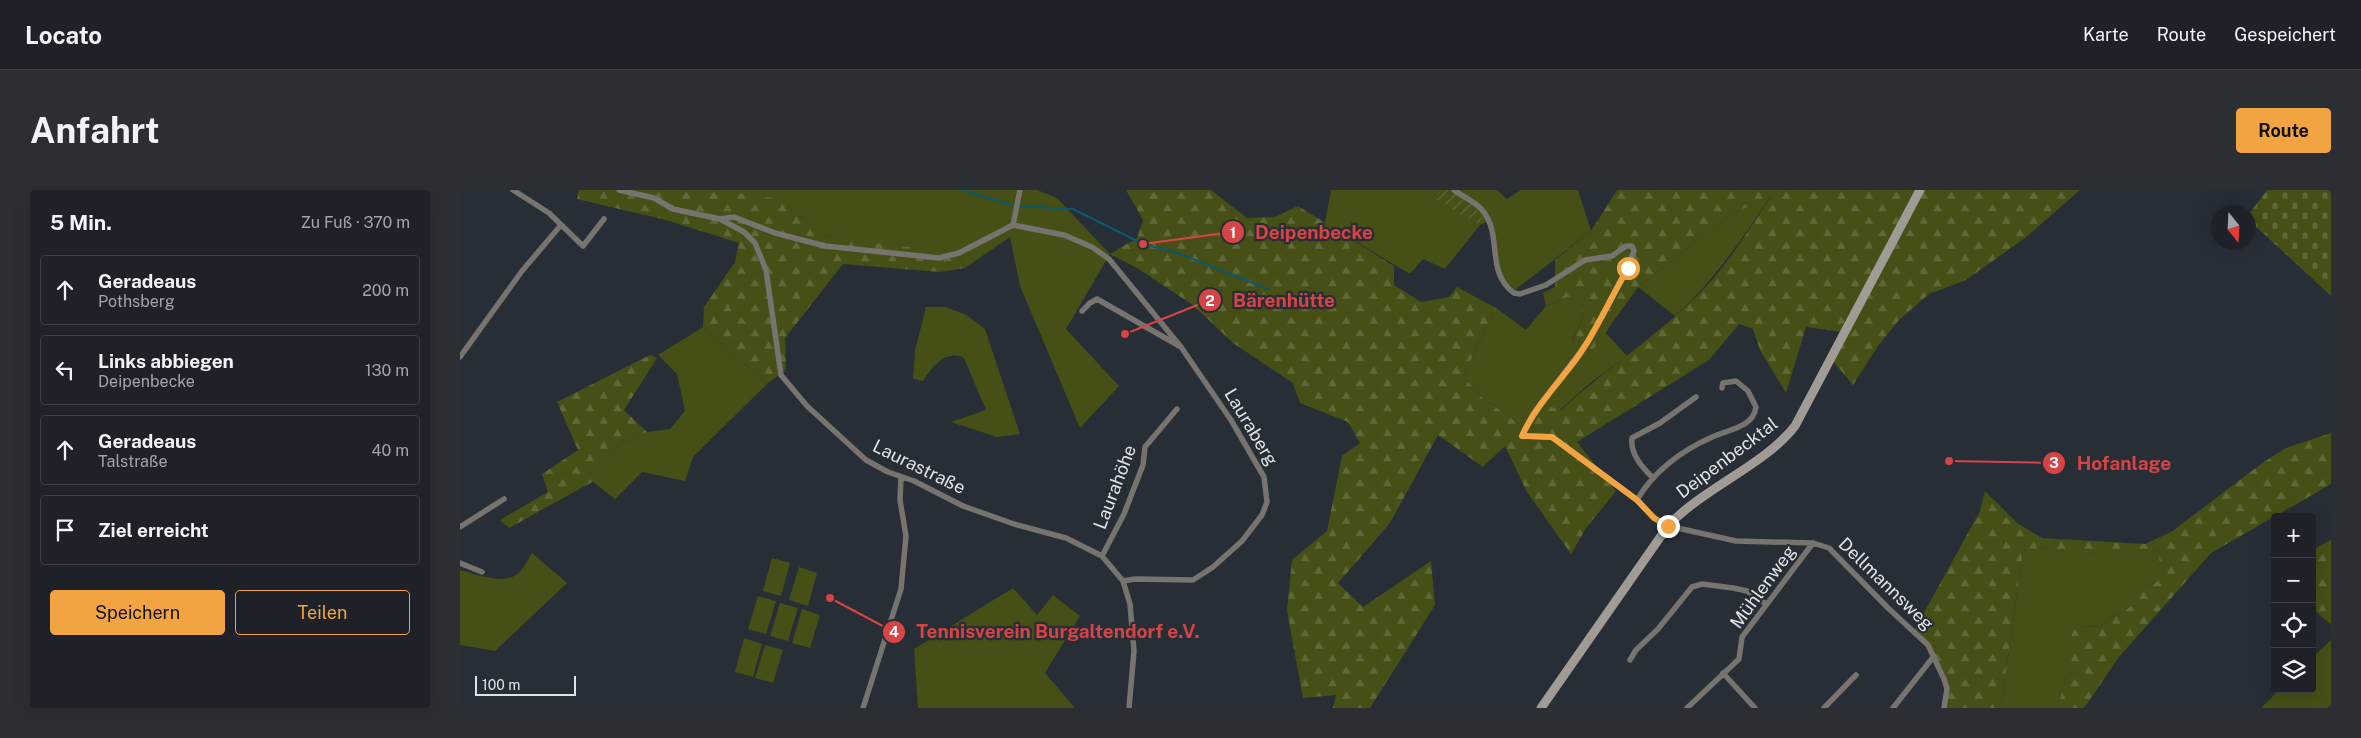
<!DOCTYPE html>
<html lang="de">
<meta charset="utf-8">
<style>
:root{--surface:#1e2228;--page:#2b2f34;--text:#f1f3f6;--muted:#a1a4a8;--line:#3c3f45;--accent:#f3a442}
body{margin:0;font-family:"Public Sans",sans-serif;background:var(--page);color:var(--text)}
.controls{position:absolute;right:15px;bottom:15px;display:grid;overflow:hidden;border-radius:5px;box-shadow:0 5px 20px #0002}
.controls button{width:45px;height:45px;display:grid;place-items:center;padding:0;border:0;border-bottom:1px solid var(--line);background:var(--surface);color:var(--text);font:25px sans-serif}
.compass{position:absolute;left:1751px;top:15px;width:45px;height:45px;border-radius:50%;background:var(--surface);box-shadow:0 5px 20px #0002;rotate:162deg}
.scale{position:absolute;left:15px;bottom:12px;width:101px;box-sizing:border-box;padding-left:5px;border:2px solid #dfe3e8;border-top:0;font-size:14px;line-height:18px;white-space:nowrap;color:#dfe3e8;-webkit-text-stroke:4px #282e36;paint-order:stroke}
.stop{position:absolute;width:15px;height:15px;margin:-11px;border:4px solid #f3a442;border-radius:50%;background:#fff}
.stop.end{background:#f3a442;border-color:#fff;box-shadow:0 1px 5px #0008}
.list{margin:0;padding:0;list-style:none}
h2{display:flex;justify-content:space-between;align-items:center;height:65px;margin:0;padding:0 20px;font-size:21px}
h2 small{font-size:16px;font-weight:400;color:var(--muted)}
.list li{display:grid;grid-template-columns:32px 1fr auto;gap:15px;align-items:center;box-sizing:border-box;height:70px;margin:0 10px 10px;padding:0 10px;border:1px solid var(--line);border-radius:5px}
.list b{display:block;font-size:19px;white-space:nowrap}
.list p{margin:0;font-size:16px;white-space:nowrap;color:var(--muted)}
.list em{font-size:16px;font-style:normal;color:var(--muted)}
.actions{display:flex;gap:10px;padding:15px 20px}
.actions a{flex:1;padding:11px 0;border:1px solid var(--accent);border-radius:5px;text-align:center;font-size:18px;color:var(--accent)}
.actions .main{background:var(--accent);color:#111}
.icon{flex:none;width:28px;height:28px;fill:none;stroke:currentColor;stroke-width:2;stroke-linecap:round;stroke-linejoin:round}
.map{position:relative;flex:none;width:1871px;height:518px;overflow:hidden;border-radius:5px}
header{display:flex;align-items:center;gap:30px;box-sizing:border-box;height:70px;padding:0 25px;background:var(--surface);border-bottom:1px solid var(--line)}
header strong{font-size:24px}
nav{display:flex;gap:28px;margin-inline-start:auto;font-size:18px}
.intro{display:flex;align-items:center;justify-content:space-between;box-sizing:border-box;height:120px;padding:0 30px}
h1{margin:0;font-size:35px}
.button{padding:12px 22px;border-radius:5px;background:var(--accent);color:#111;font-size:18px;font-weight:700}
main{display:flex;gap:30px;padding:0 30px}
aside{flex:1;background:var(--surface);border-radius:5px;box-shadow:0 5px 20px #0002}
.map>svg:first-child{display:block}
</style>
<header>
<strong>Locato</strong>
<nav><a>Karte</a><a>Route</a><a>Gespeichert</a></nav>
</header>
<div class="intro"><h1>Anfahrt</h1><a class="button">Route</a></div>
<main>
<aside>
<h2>5 Min.<small>Zu Fuß · 370 m</small></h2>
<ul class="list">
<li><svg class="icon" aria-label="ahead" viewBox="0 0 24 24"><path d="M12 20V5M6 11l6-6 6 6"/></svg><div><b>Geradeaus</b><p>Pothsberg</p></div><em>200 m</em></li>
<li><svg class="icon" aria-label="left" viewBox="0 0 24 24"><path d="M17 20v-9H6M10 6l-5 5 5 5"/></svg><div><b>Links abbiegen</b><p>Deipenbecke</p></div><em>130 m</em></li>
<li><svg class="icon" aria-label="ahead" viewBox="0 0 24 24"><path d="M12 20V5M6 11l6-6 6 6"/></svg><div><b>Geradeaus</b><p>Talstraße</p></div><em>40 m</em></li>
<li><svg class="icon" aria-label="arrive" viewBox="0 0 24 24"><path d="M6 21V4h12l-3 4 3 4H6"/></svg><div><b>Ziel erreicht</b></div></li>
</ul>
<div class="actions"><a class="main">Speichern</a><a>Teilen</a></div>
</aside>
<div class="map">
<svg width="1871" height="518" viewBox="0 0 1871 518">
<defs>
<pattern id="forest-firs" width="22" height="20" patternUnits="userSpaceOnUse" patternTransform="scale(1.25)"><rect width="22" height="20" fill="#464f16"/><path d="M5 1l3.5 6h-7zM16 11l3.5 6h-7z" fill="#606838"/></pattern>
<pattern id="cemetery-stones" width="16" height="16" patternUnits="userSpaceOnUse" patternTransform="scale(1.25)"><rect width="16" height="16" fill="#464f16"/><path d="M2 7V4a2 2 0 0 1 4 0v3zM10 15v-3a2 2 0 0 1 4 0v3z" fill="#606838"/></pattern>
<pattern id="garden-furrows" width="10" height="10" patternUnits="userSpaceOnUse" patternTransform="scale(1.25)"><rect width="10" height="10" fill="#464f16"/><path d="M-1 1l2-2M0 10L10 0M9 11l2-2" fill="none" stroke="#606838"/></pattern>
</defs>
<rect width="100%" height="100%" fill="#282e36"/>
<!-- grass -->
<path fill="#464f16" d="M260 0H577L597 8 650 64 606 139 659 196 620 238 560 96 550 47 505 78 496 61 486 65 362 45 339 24Z
M871 0H979L973 8 992 0H1037L1047 9 1061 0H1118L1131 41 1055 100 1043 90 1027 32 1020 35 985 79 963 69 950 84 865 33Z
M1311 6C1282 49 1254 91 1215 126L1178 97 1273 23Z
M1108 107 1124 116 1121 133 1112 150 1132 161 1145 142 1167 166 1130 193 1100 220 1063 237 1023 208 1003 186 1036 118 1066 140 1086 116Z
M466 117H486L506 125 525 139 560 244 537 247 491 232 526 220 504 168C486 159 472 177 463 191L453 189 455 160Z
M243 137 307 194 233 267 225 291 182 282 155 309 133 292 158 255 187 242 210 239 225 221 217 184 198 165Z
M1582 358C1622 363 1661 365 1701 360L1698 391 1686 398 1672 416 1650 428 1640 437 1618 436 1611 482 1606 489 1597 518H1541L1563 361Z
M72 363 107 393 35 461 0 455V380C16 384 43 396 59 383 64 378 68 369 72 363Z
M312 368 330 373 321 406 303 401Z
M339 377 357 383 348 416 329 410Z
M553 398 577 425 593 405 620 426 585 483 615 518H458L454 459Z
M298 406 316 411 306 444 288 439Z
M320 413 338 418 328 451 310 446Z
M342 419 360 425 350 458 332 453Z
M284 448 302 454 293 487 275 482Z
M1871 450V518H1801L1820 499H1852V468Z
M305 455 323 460 313 493 295 488Z"/>
<!-- forest -->
<path fill="url(#forest-firs)" d="M119 0H260L312 8 339 24 362 45 436 56 496 61 505 78 480 82 383 74 325 148 326 179 307 194 243 137 244 117 275 72 279 53 206 30 117 9Z
M666 0H751L787 28 815 27 838 16 934 76V95L961 112 989 107 997 97 1036 118 1003 186 1023 208 1063 237H1067L1088 216 1101 220C1145 179 1196 147 1238 105 1267 77 1288 40 1311 7L1273 23 1178 97 1132 161 1112 151 1121 133 1124 116 1108 107 1086 116 1083 103 1095 97V70L1131 41 1157 0H1458L1382 142 1346 137 1326 203 1300 160 1293 139 1279 134 1249 170 1117 252 1156 301 1126 338 1111 364 1067 302 1045 256 1023 277 978 245 930 333 878 393 903 417 971 371 975 415 910 518H873L876 505 843 508 827 421 832 370 867 341 882 266 900 253 888 232 840 213 833 193 773 153 733 115 677 78 650 64 677 48 683 30Z
M1462 0H1620L1565 48 1506 90 1469 104 1439 130 1418 156 1393 195 1372 170Z
M190 165 197 168 164 220 187 242 158 255 134 291 49 338 40 330 88 302 82 284 118 260 97 212Z
M1871 243V294L1751 363 1659 467 1624 518H1597L1606 489 1611 482 1612 443 1618 436 1640 437 1650 428 1672 416 1674 396 1686 398 1698 391 1700 360 1670 364 1613 362 1582 358 1563 361 1541 518H1485L1487 499 1469 455 1454 441 1520 321 1525 301 1557 333 1582 348 1685 354 1711 342 1805 271 1826 258Z
M1871 350V435L1852 418V360Z"/>
<!-- cemetery -->
<path fill="url(#cemetery-stones)" d="M1807 0H1871V106L1789 30V24Z"/>
<!-- garden -->
<path fill="url(#garden-furrows)" d="M979 0C982 0 987 0 991 0 1001 2 1020 20 1023 30L1020 35 973 8Z"/>
<g fill="none" stroke-linecap="round" stroke-linejoin="round">
<!-- stream -->
<path stroke="#0b5872" stroke-width="2" d="M502 0 552 15
M559 16 613 19 683 54 718 63 808 99"/>
<!-- street -->
<path stroke="#77736f" stroke-width="5.5" d="M53 0 89 23 123 56 144 29
M159 0 194 8 213 19 260 29 284 42 295 53 306 80 321 185 347 216 406 270 428 282 454 291 503 316 554 334 606 348 642 366 663 391 670 414 674 461 669 518
M994 0C1003 7 1016 12 1023 21 1043 46 1025 82 1054 103L1060 104 1086 95 1125 70 1152 66 1166 56H1172L1174 61 1168 78 1128 152 1073 224 1062 246 1092 247 1177 310 1194 328 1208 336 1276 351 1353 353 1369 358 1428 418 1468 455 1484 489 1487 499 1484 518
M260 29 274 27 315 43 365 56 479 68 499 63 553 35
M553 35 604 45 632 57 649 69 721 157 771 230 804 287 807 312 802 325 782 351 753 377 733 390 675 389 663 391
M553 35 560 0
M622 121 630 113 637 109 721 157
M0 167 62 81 101 35
M1192 287C1182 277 1170 264 1172 248L1200 233 1236 207
M1177 310C1193 282 1221 261 1250 248 1262 242 1276 240 1286 233 1292 229 1295 224 1296 217L1288 201 1276 191 1263 193 1262 198
M0 337 44 309
M642 366 664 324 683 275 685 257 717 219
M0 373 22 382
M1170 470 1176 460 1198 439 1232 397 1242 394 1273 398 1287 401 1306 414
M1263 483 1295 518
M403 518 441 399 446 346 440 310 441 287
M1227 518 1279 469 1282 447 1353 353
M1364 518 1396 485
M1433 518 1474 466"/>
<!-- secondary -->
<path stroke="#a09b94" stroke-width="9" d="M1081 518 1208 336C1243 298 1305 275 1335 236L1460 0"/>
</g>
<g fill="none" stroke-linecap="round" stroke-linejoin="round">
<!-- route -->
<path stroke="#f3a442" stroke-width="6" d="M1168 78C1151 107 1138 138 1119 165 1100 192 1075 216 1062 246L1092 247 1177 310 1194 328 1208 336"/>
</g>
<g text-anchor="middle" stroke-width="4.5" stroke-linejoin="round" paint-order="stroke">
<!-- street labels -->
<g font-size="18" fill="#dfe3e8" stroke="#282e36">
<text transform="translate(791 237) rotate(59)" y="6">Lauraberg</text>
<text transform="translate(1267 268) rotate(-37)" y="6">Deipenbecktal</text>
<text transform="translate(459 277) rotate(26)" y="6">Laurastraße</text>
<text transform="translate(655 297) rotate(-69)" y="6">Laurahöhe</text>
<text transform="translate(1426 394) rotate(44)" y="6">Dellmannsweg</text>
<text transform="translate(1303 397) rotate(-54)" y="6">Mühlenweg</text>
</g>
</g>
<!-- callouts -->
<path fill="none" stroke="#d74445" stroke-width="2" d="M683 54L773 42M665 144L750 110M1489 271L1594 273M370 408L434 442"/>
<g fill="#d74445" stroke="#282e36" stroke-width="2">
<circle cx="683" cy="54" r="5"/>
<circle cx="665" cy="144" r="5"/>
<circle cx="1489" cy="271" r="5"/>
<circle cx="370" cy="408" r="5"/>
<circle cx="773" cy="42" r="12"/>
<circle cx="750" cy="110" r="12"/>
<circle cx="1594" cy="273" r="12"/>
<circle cx="434" cy="442" r="12"/>
</g>
<g font-size="15" text-anchor="middle" font-weight="bold" fill="#fff">
<text x="773" y="48">1</text>
<text x="750" y="116">2</text>
<text x="1594" y="278">3</text>
<text x="434" y="447">4</text>
</g>
<g font-size="19" text-anchor="middle" font-weight="bold" fill="#d74445" stroke="#282e36" stroke-width="4.5" stroke-linejoin="round" paint-order="stroke">
<text x="854" y="49">Deipenbecke</text>
<text x="824" y="117">Bärenhütte</text>
<text x="1664" y="280">Hofanlage</text>
<text x="598" y="448">Tennisverein Burgaltendorf e.V.</text>
</g>
</svg>
<div class="controls">
<button>+</button>
<button>−</button>
<button><svg class="icon" aria-label="locate" viewBox="0 0 24 24"><circle cx="12" cy="12" r="6"/><path d="M12 2v4M12 18v4M2 12h4M18 12h4"/></svg></button>
<button><svg class="icon" aria-label="layers" viewBox="0 0 24 24"><path d="M12 4l9 5-9 5-9-5zM3 14l9 5 9-5"/></svg></button>
</div>
<svg class="compass" viewBox="-18 -18 36 36"><path d="M0-13l5 13h-10z" fill="#e53935"/><path d="M0 13l5-13h-10z" fill="#a1a4a8"/></svg>
<div class="scale">100 m</div>
<div class="stop" style="left:1168px;top:78px"></div>
<div class="stop end" style="left:1208px;top:336px"></div>
</div>
</main>
